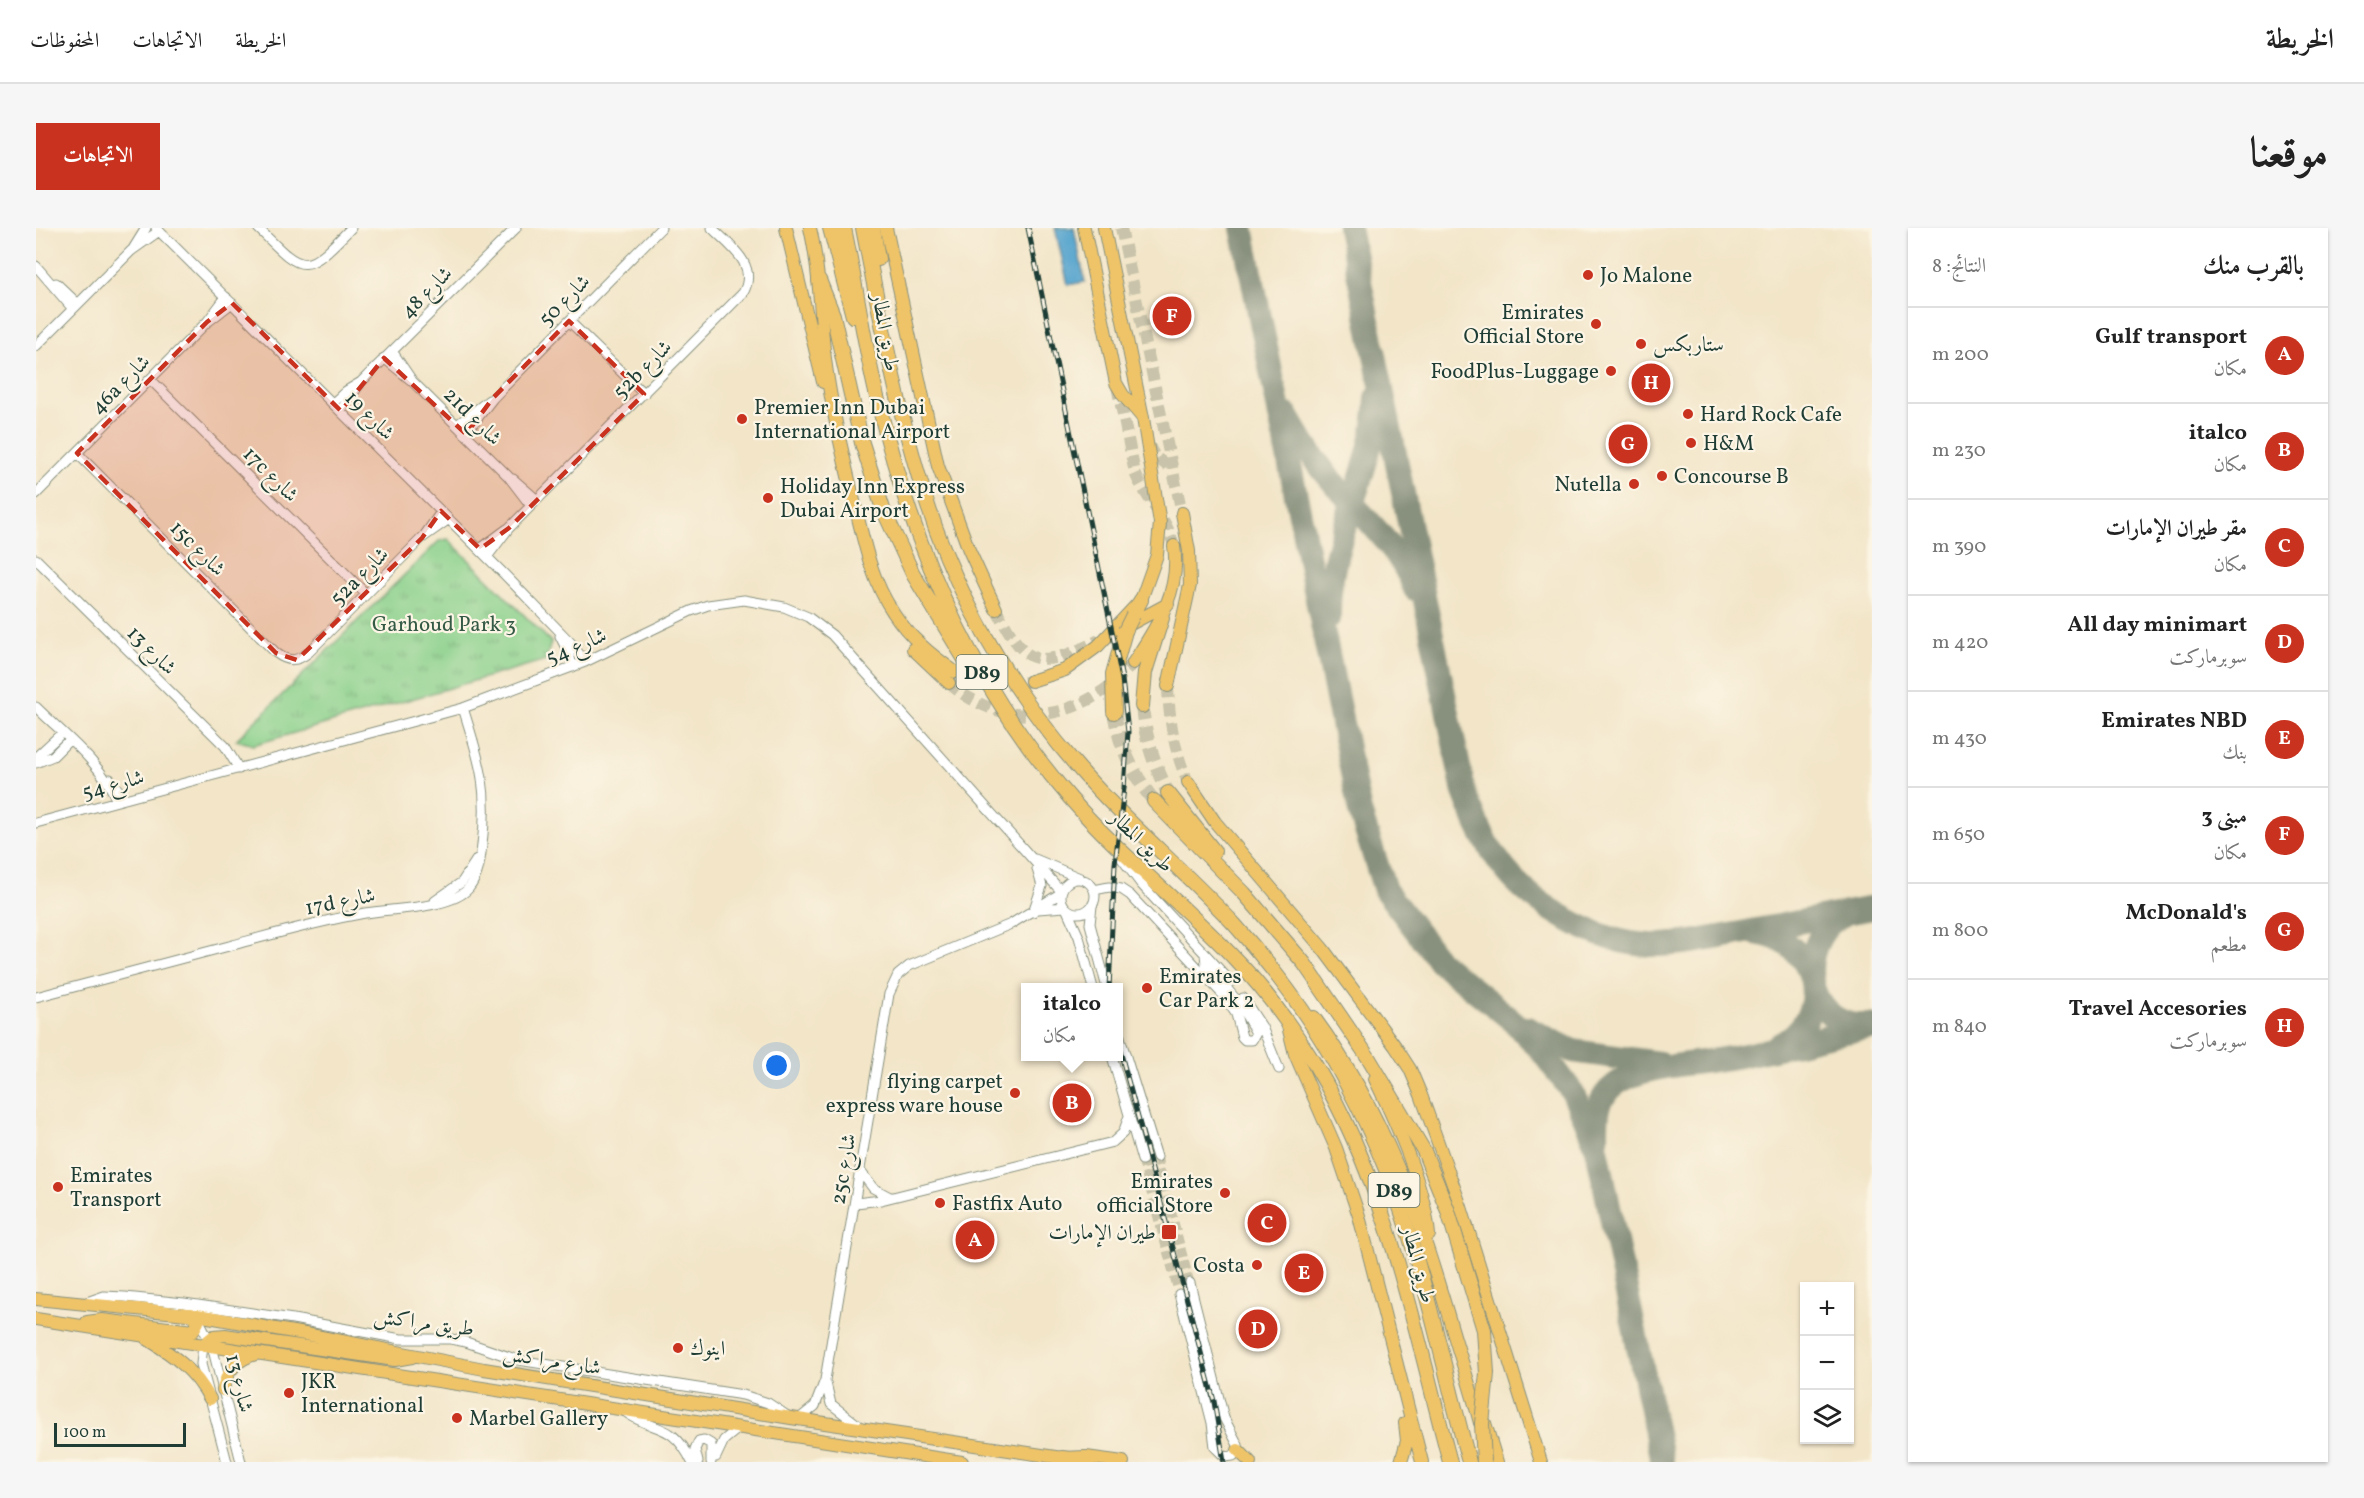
<!DOCTYPE html>
<html lang="ar">
<meta charset="utf-8">
<style>
:root{--surface:#fff;--page:#f6f6f6;--text:#222;--muted:#767676;--line:#e0e0e0;--accent:#c8321e}
body{margin:0;font-family:Vollkorn,Amiri,serif;background:var(--page);color:var(--text);direction:rtl}
.controls{position:absolute;right:18px;bottom:18px;display:grid;overflow:hidden;border-radius:0px;box-shadow:0 2px 4px #0004}
.controls button{width:54px;height:54px;display:grid;place-items:center;padding:0;border:0;border-bottom:2px solid var(--line);background:var(--surface);color:var(--text);font:30px sans-serif}
.scale{position:absolute;left:18px;bottom:15px;width:132px;box-sizing:border-box;padding-left:6px;border:3px solid #1f3d34;border-top:0;font-size:16px;line-height:21px;white-space:nowrap;color:#1f3d34;-webkit-text-stroke:4px #fcf5e5;paint-order:stroke}
.you{position:absolute;left:741px;top:838px;width:21px;height:21px;margin:-15px;border:4px solid #fff;border-radius:50%;background:#1a73e8;box-shadow:0 0 0 9px #1a73e833}
.badge{display:grid;place-items:center;width:39px;height:39px;border-radius:50%;background:var(--accent);color:#fff;font-size:20px;font-weight:700}
.pin{position:absolute;translate:-50% -50%;border:3px solid #fff;box-shadow:0 2px 6px #0006}
.popup{position:absolute;left:985px;top:755px;width:102px;height:78px;box-sizing:border-box;display:grid;place-content:center;border-radius:0px;background:var(--surface);filter:drop-shadow(0 2px 4px #0005);font-size:20px;white-space:nowrap;color:var(--muted)}
.popup b{font-size:22px;color:var(--text)}
.popup::after{content:'';position:absolute;left:50%;top:100%;margin-left:-12px;border:12px solid transparent;border-top-color:var(--surface)}
.list{margin:0;padding:0;list-style:none}
h2{display:flex;justify-content:space-between;align-items:center;height:78px;margin:0;padding:0 24px;font-size:26px}
h2 small{font-size:20px;font-weight:400;color:var(--muted)}
.list li{display:grid;grid-template-columns:39px 1fr auto;gap:18px;align-items:center;box-sizing:border-box;height:96px;padding:0 24px;border-top:2px solid var(--line)}
.list b{display:block;font-size:22px;white-space:nowrap}
.list p{margin:0;font-size:20px;white-space:nowrap;color:var(--muted)}
.list em{font-size:20px;font-style:normal;color:var(--muted)}
.icon{flex:none;width:33px;height:33px;fill:none;stroke:currentColor;stroke-width:2;stroke-linecap:round;stroke-linejoin:round}
.map{position:relative;flex:none;width:1836px;height:1234px;overflow:hidden;direction:ltr;border-radius:0px}
header{display:flex;align-items:center;gap:36px;box-sizing:border-box;height:84px;padding:0 30px;background:var(--surface);border-bottom:2px solid var(--line)}
header strong{font-size:28px}
nav{display:flex;gap:33px;margin-inline-start:auto;font-size:21px}
.intro{display:flex;align-items:center;justify-content:space-between;box-sizing:border-box;height:144px;padding:0 36px}
h1{margin:0;font-size:42px}
.button{padding:15px 27px;border-radius:0px;background:var(--accent);color:#fff;font-size:21px;font-weight:700}
main{display:flex;gap:36px;padding:0 36px}
aside{flex:1;background:var(--surface);border-radius:0px;box-shadow:0 2px 4px #0004}
.map>svg:first-child{display:block}
</style>
<header>
<strong>الخريطة</strong>
<nav><a>الخريطة</a><a>الاتجاهات</a><a>المحفوظات</a></nav>
</header>
<div class="intro"><h1>موقعنا</h1><a class="button">الاتجاهات</a></div>
<main>
<aside>
<h2>بالقرب منك<small>النتائج: 8</small></h2>
<ul class="list">
<li><span class="badge">A</span><div><b>Gulf transport</b><p>مكان</p></div><em>200 m</em></li>
<li><span class="badge">B</span><div><b>italco</b><p>مكان</p></div><em>230 m</em></li>
<li><span class="badge">C</span><div><b>مقر طيران الإمارات</b><p>مكان</p></div><em>390 m</em></li>
<li><span class="badge">D</span><div><b>All day minimart</b><p>سوبرماركت</p></div><em>420 m</em></li>
<li><span class="badge">E</span><div><b>Emirates NBD</b><p>بنك</p></div><em>430 m</em></li>
<li><span class="badge">F</span><div><b>مبنى 3</b><p>مكان</p></div><em>650 m</em></li>
<li><span class="badge">G</span><div><b>McDonald's</b><p>مطعم</p></div><em>800 m</em></li>
<li><span class="badge">H</span><div><b>Travel Accesories</b><p>سوبرماركت</p></div><em>840 m</em></li>
</ul>
</aside>
<div class="map">
<svg width="1836" height="1234" viewBox="0 0 1836 1234">
<defs>
<pattern id="park-tufts" width="24" height="20" patternUnits="userSpaceOnUse" patternTransform="scale(1.5)"><rect width="24" height="20" fill="#8ad08b"/><path d="M3 7l-1-3M5 7V3M7 7l1-3M15 17l-1-3M17 17v-4M19 17l1-3" fill="none" stroke="#70aa72"/></pattern>
</defs>
<rect width="100%" height="100%" fill="#fcf5e5"/>
<filter id="ink" filterUnits="userSpaceOnUse"><feTurbulence type="fractalNoise" baseFrequency=".0167" numOctaves="2"/><feDisplacementMap in="SourceGraphic" scale="12" xChannelSelector="R" yChannelSelector="G"/><feConvolveMatrix kernelMatrix="1 2 1 2 8 2 1 2 1" color-interpolation-filters="sRGB"/></filter>
<filter id="wash" filterUnits="userSpaceOnUse"><feTurbulence type="fractalNoise" baseFrequency=".008" numOctaves="4" result="noise"/><feDisplacementMap in="SourceGraphic" scale="24" xChannelSelector="R" yChannelSelector="G"/><feGaussianBlur stdDeviation="1.35" result="paint"/><feColorMatrix in="noise" values="0 0 0 0 0 0 0 0 0 0 0 0 0 0 0 0 0 1.4 0 .05"/><feComposite in="paint" operator="in"/></filter>
<g filter="url(#wash)">
<rect width="100%" height="100%" fill="#f2e5c8"/>
<!-- park -->
<path fill="url(#park-tufts)" stroke="#548660" stroke-width="1.5" d="M412 311 515 414 510 432 217 517 200 512 403 313Z"/>
<!-- water -->
<path fill="#52a3cd" stroke="#387080" stroke-width="1.5" d="M1019 0H1038L1049 54 1032 57Z"/>
<g fill="none" stroke-linecap="round" stroke-linejoin="round">
<!-- taxiway -->
<path stroke="#88917e" stroke-width="24" d="M1206 0 1324 584 1349 662 1404 734 1477 793 1504 821 1537 865 1549 891 1561 921 1626 1234
M1313 0 1428 564C1437 587 1446 609 1460 629 1489 674 1561 716 1615 717 1647 717 1678 710 1710 704 1752 696 1794 688 1836 680
M1251 187C1265 213 1281 236 1301 259 1329 290 1364 321 1379 361
M1293 389C1291 312 1338 246 1341 170
M1809 686C1764 707 1762 782 1814 796 1820 797 1827 797 1833 797
M1719 705C1783 712 1799 789 1741 818
M1491 800 1537 823 1623 835
M1561 911C1561 889 1559 872 1579 857 1605 837 1661 836 1693 830 1741 822 1788 807 1836 799"/>
</g>
</g>
<g filter="url(#ink)">
<g fill="none" stroke-linecap="round" stroke-linejoin="round">
<!-- minor-tunnel -->
<path stroke="#c8c3aa" stroke-width="9" stroke-dasharray="9 4.5" stroke-linecap="butt" d="M1121 929 1154 1055
M1106 932 1143 1066"/>
<!-- major-tunnel -->
<path stroke="#c8c3aa" stroke-width="12" stroke-dasharray="12 6" stroke-linecap="butt" d="M1085 0 1146 285
M1081 158 1099 245C1110 271 1131 290 1138 318
M1112 216 1119 229 1135 240
M960 381C968 395 977 413 989 424 1008 441 1044 422 1063 412
M919 444C944 458 967 460 995 453
M913 455C970 506 1049 493 1097 435
M1132 458C1133 492 1138 522 1152 554"/>
<!-- highway-tunnel -->
<path stroke="#c8c3aa" stroke-width="14" stroke-dasharray="14 7" stroke-linecap="butt" d="M1106 478C1109 510 1118 536 1132 565
M1078 484C1084 519 1096 545 1118 573"/>
<defs>
<path id="minor" d="M120 0 468 346 535 415 549 434
M222 0C269 47 268 48 315 0
M97 21 110 0
M0 38 37 81
M20 55 42 76
M173 93 196 75
M533 93 608 166
M0 118 95 23 123 3
M356 123 375 151
M348 130 376 153 472 248 495 278
M114 151 330 366
M297 175 310 163 325 154 480 0
M304 183 324 156
M421 197 453 172
M429 206 457 170 625 0
M41 225 240 425C252 434 261 434 273 424L386 310 413 291
M477 251 501 272
M0 266 171 94 190 69
M388 308 405 284
M444 321 471 301
M451 329 473 300 707 65C723 37 694 18 676 0
M0 331 189 518 203 541
M524 408 532 424 537 439
M0 479C28 507 66 535 81 573
M0 529 26 505
M0 535 17 528 33 512
M74 551 89 571
M0 595 427 480 549 434 655 383 672 377 708 372 748 379 772 389 796 407 1025 663
M1083 627 1105 656 1195 754
M999 631 1044 650
M1025 668a17 17 0 1 1 34 0a17 17 0 1 1-34 0Z
M1058 662 1073 659 1085 661 1094 667 1189 769 1200 786 1206 809 1209 812H1216L1220 805 1203 775 1170 736 1169 726
M399 673 426 654 441 631
M1056 678 1054 696 1071 760
M1002 681 1029 679
M1031 682 1043 709 1057 760
M997 684 1006 658 1001 641
M0 769C64 752 129 735 193 718 238 706 283 693 329 685 358 680 415 681 433 660 443 647 444 633 446 617 453 560 444 534 427 480
M1207 770 1226 799 1243 841
M1082 803 1121 929
M1076 828 1106 932
M825 944 837 960 854 969
M820 975 845 972 1077 914 1087 905 1093 888
M1143 1066 1176 1195 1179 1219 1189 1229 1197 1228 1202 1222V1217L1188 1190 1154 1055
M48 1075 68 1068 89 1069 148 1075 257 1091 365 1111H415L430 1114 482 1132 707 1167 732 1175 753 1189
M161 1088 176 1118 205 1234
M167 1117 165 1136 191 1234
M790 1155 795 1176 826 1200
M588 1183C618 1206 635 1191 656 1234
M763 1191 779 1178 789 1152 853 766 862 747 873 738 975 696 1025 665
M680 1229 688 1212 704 1199
M662 1234 659 1221 663 1213 668 1212 675 1216V1234"/>
<path id="major" d="M750 0 787 154
M774 0C784 43 784 87 789 131 795 178 806 223 817 269 827 309 834 350 857 384 873 409 895 427 919 444
M850 0 902 238 933 322 960 381
M1048 0 1080 155 1087 167 1106 189
M1087 400 1132 376
M877 421 913 455
M1097 435C1121 398 1145 364 1138 318
M995 453 1029 442 1062 418 1105 372 1121 327 1124 295 1107 190 1068 0
M1132 458 1154 357 1153 323 1146 285
M1152 554 1179 594 1287 721 1359 818 1374 841 1385 867 1425 979 1505 1234
M1278 789C1350 886 1384 990 1417 1104 1426 1134 1436 1164 1444 1195
M1251 794 1259 826 1300 920 1323 988 1386 1234
M1339 851C1360 895 1389 958 1393 1007
M0 1071 161 1087 280 1108 448 1141 755 1190 1026 1230 1050 1229 1087 1234
M0 1091 926 1234
M51 1094 66 1092 157 1103 162 1094 155 1086
M110 1110C137 1127 159 1142 174 1171
M167 1117 178 1108 189 1107 359 1132 376 1129
M187 1162C190 1143 201 1131 220 1126
M1449 1195 1461 1234
M1202 1222 1214 1234
M1365 1234 1371 1213 1369 1195"/>
<path id="highway" d="M794 0 817 88
M808 0C820 58 828 116 842 173 876 318 936 457 1034 570 1085 629 1148 676 1201 733 1232 765 1258 802 1281 840 1353 961 1378 1100 1414 1234
M827 0C845 91 862 186 891 275 922 371 974 460 1040 537 1089 594 1148 642 1199 697 1231 733 1263 774 1288 816 1319 868 1345 924 1365 982 1393 1064 1410 1150 1433 1234
M837 0 842 31
M783 52 797 87 826 215 847 281 877 346 936 443
M1097 387 1105 372
M1106 478 1109 444 1126 390
M1078 484 1077 446 1089 403
M1132 565 1178 623
M1118 573 1208 665 1268 735 1332 829 1388 923
M1026 1230 1052 1234"/>
</defs>
<!-- minor casing -->
<use href="#minor" stroke="#88917e" stroke-width="11"/>
<!-- major casing -->
<use href="#major" stroke="#88917e" stroke-width="14"/>
<!-- highway casing -->
<use href="#highway" stroke="#88917e" stroke-width="16"/>
<!-- minor -->
<use href="#minor" stroke="#fff" stroke-width="9"/>
<!-- major -->
<use href="#major" stroke="#efc469" stroke-width="12"/>
<!-- highway -->
<use href="#highway" stroke="#efc469" stroke-width="14"/>
<defs>
<path id="rail" d="M992 0 1086 451 1092 504 1088 560 1079 636 1073 760
M1082 815 1178 1173 1188 1234"/>
</defs>
<!-- rail casing -->
<use href="#rail" stroke="#1f3d34" stroke-width="5"/>
<!-- rail -->
<use href="#rail" stroke="#fcf5e5" stroke-width="3" stroke-dasharray="9" stroke-linecap="butt"/>
<defs>
<path id="highway-bridge" d="M1089 403 1097 387
M1388 923 1412 983 1448 1102 1451 1145 1446 1196 1448 1234"/>
</defs>
<!-- highway-bridge casing -->
<use href="#highway-bridge" stroke="#88917e" stroke-width="16" stroke-linecap="butt"/>
<!-- highway-bridge -->
<use href="#highway-bridge" stroke="#efc469" stroke-width="14"/>
</g>
</g>
<!-- marked area -->
<path fill="#c8321e" fill-opacity="0.2" stroke="#c8321e" stroke-width="4.5" stroke-dasharray="12 8" stroke-linejoin="round" d="M196 75 305 183 348 130 430 206 457 170 533 93 608 166 473 300 444 321 405 283 386 310 261 432 240 425 41 225 171 94Z"/>
<!-- markers -->
<g fill="#c8321e" stroke="#fcf5e5" stroke-width="2">
<circle cx="1552" cy="47" r="6"/>
<circle cx="1560" cy="96" r="6"/>
<circle cx="1605" cy="116" r="6"/>
<circle cx="1575" cy="143" r="6"/>
<circle cx="1652" cy="186" r="6"/>
<circle cx="706" cy="191" r="6"/>
<circle cx="1655" cy="215" r="6"/>
<circle cx="1626" cy="248" r="6"/>
<circle cx="1598" cy="256" r="6"/>
<circle cx="732" cy="270" r="6"/>
<circle cx="1111" cy="760" r="6"/>
<circle cx="979" cy="865" r="6"/>
<circle cx="22" cy="959" r="6"/>
<circle cx="1189" cy="965" r="6"/>
<circle cx="904" cy="975" r="6"/>
<rect x="1125" y="996" width="16" height="16" rx="3"/>
<circle cx="1221" cy="1037" r="6"/>
<circle cx="642" cy="1120" r="6"/>
<circle cx="253" cy="1165" r="6"/>
<circle cx="421" cy="1190" r="6"/>
</g>
<g text-anchor="middle" stroke-width="4.5" stroke-linejoin="round" paint-order="stroke">
<!-- shield labels -->
<g fill="#fcf5e5" stroke="#617469" stroke-width="1.5">
<rect x="920.5" y="427" width="51" height="34" rx="4.5"/>
<rect x="1332.5" y="945" width="51" height="34" rx="4.5"/>
</g>
<g font-size="20" font-weight="bold" fill="#1f3d34">
<text x="946" y="451">D89</text>
<text x="1358" y="969">D89</text>
</g>
<!-- poi labels -->
<g font-size="21" fill="#1f3d34" stroke="#fcf5e5" text-anchor="start">
<text x="1564" y="54">Jo Malone</text>
<text x="1548" y="91" text-anchor="end">Emirates<tspan x="1548" dy="24">Official Store</tspan></text>
<text x="1617" y="123">ستاربكس</text>
<text x="1563" y="150" text-anchor="end">FoodPlus-Luggage</text>
<text x="718" y="186">Premier Inn Dubai<tspan x="718" dy="24">International Airport</tspan></text>
<text x="1664" y="193">Hard Rock Cafe</text>
<text x="1667" y="222">H&amp;M</text>
<text x="1638" y="255">Concourse B</text>
<text x="1586" y="263" text-anchor="end">Nutella</text>
<text x="744" y="265">Holiday Inn Express<tspan x="744" dy="24">Dubai Airport</tspan></text>
<text x="1123" y="755">Emirates<tspan x="1123" dy="24">Car Park 2</tspan></text>
<text x="967" y="860" text-anchor="end">flying carpet<tspan x="967" dy="24">express ware house</tspan></text>
<text x="34" y="954">Emirates<tspan x="34" dy="24">Transport</tspan></text>
<text x="1177" y="960" text-anchor="end">Emirates<tspan x="1177" dy="24">official Store</tspan></text>
<text x="916" y="982">Fastfix Auto</text>
<text x="1120" y="1011" text-anchor="end">طيران الإمارات</text>
<text x="1209" y="1044" text-anchor="end">Costa</text>
<text x="654" y="1127">اينوك</text>
<text x="265" y="1160">JKR<tspan x="265" dy="24">International</tspan></text>
<text x="433" y="1197">Marbel Gallery</text>
</g>
<!-- street labels -->
<g font-size="21" fill="#1f3d34" stroke="#fcf5e5">
<text transform="translate(390 64) rotate(-45)" y="7">شارع 48</text>
<text transform="translate(528 72) rotate(-45)" y="7">شارع 50</text>
<text transform="translate(850 104) rotate(80)" y="7">طريق المطار</text>
<text transform="translate(606 141) rotate(-45)" y="7">52b شارع</text>
<text transform="translate(84 156) rotate(-45)" y="7">46a شارع</text>
<text transform="translate(334 187) rotate(45)" y="7">شارع 19</text>
<text transform="translate(437 188) rotate(45)" y="7">21d شارع</text>
<text transform="translate(235 246) rotate(45)" y="7">17c شارع</text>
<text transform="translate(162 320) rotate(45)" y="7">15c شارع</text>
<text transform="translate(323 348) rotate(-45)" y="7">52a شارع</text>
<text transform="translate(540 418) rotate(-23)" y="7">شارع 54</text>
<text transform="translate(116 422) rotate(45)" y="7">شارع 13</text>
<text transform="translate(77 556) rotate(-15)" y="7">شارع 54</text>
<text transform="translate(1106 613) rotate(44)" y="7">طريق المطار</text>
<text transform="translate(304 673) rotate(-11)" y="7">17d شارع</text>
<text transform="translate(807 941) rotate(-81)" y="7">25c شارع</text>
<text transform="translate(1383 1036) rotate(75)" y="7">طريق المطار</text>
<text transform="translate(388 1094) rotate(8)" y="7">طريق مراكش</text>
<text transform="translate(516 1132) rotate(9)" y="7">شارع مراكش</text>
<text transform="translate(204 1155) rotate(76)" y="7">شارع 13</text>
</g>
<!-- park labels -->
<g font-size="21" fill="#345a45" stroke="#fcf5e5">
<text x="408" y="403">Garhoud Park 3</text>
</g>
</g>
</svg>
<div class="controls">
<button>+</button>
<button>−</button>
<button><svg class="icon" aria-label="layers" viewBox="0 0 24 24"><path d="M12 4l9 5-9 5-9-5zM3 14l9 5 9-5"/></svg></button>
</div>
<div class="scale">100 m</div>
<div class="you"></div>
<div class="pin badge" style="left:939px;top:1012px">A</div>
<div class="pin badge" style="left:1036px;top:875px">B</div>
<div class="popup"><b>italco</b>مكان</div>
<div class="pin badge" style="left:1231px;top:995px">C</div>
<div class="pin badge" style="left:1222px;top:1101px">D</div>
<div class="pin badge" style="left:1268px;top:1045px">E</div>
<div class="pin badge" style="left:1136px;top:88px">F</div>
<div class="pin badge" style="left:1592px;top:216px">G</div>
<div class="pin badge" style="left:1615px;top:155px">H</div>
</div>
</main>
